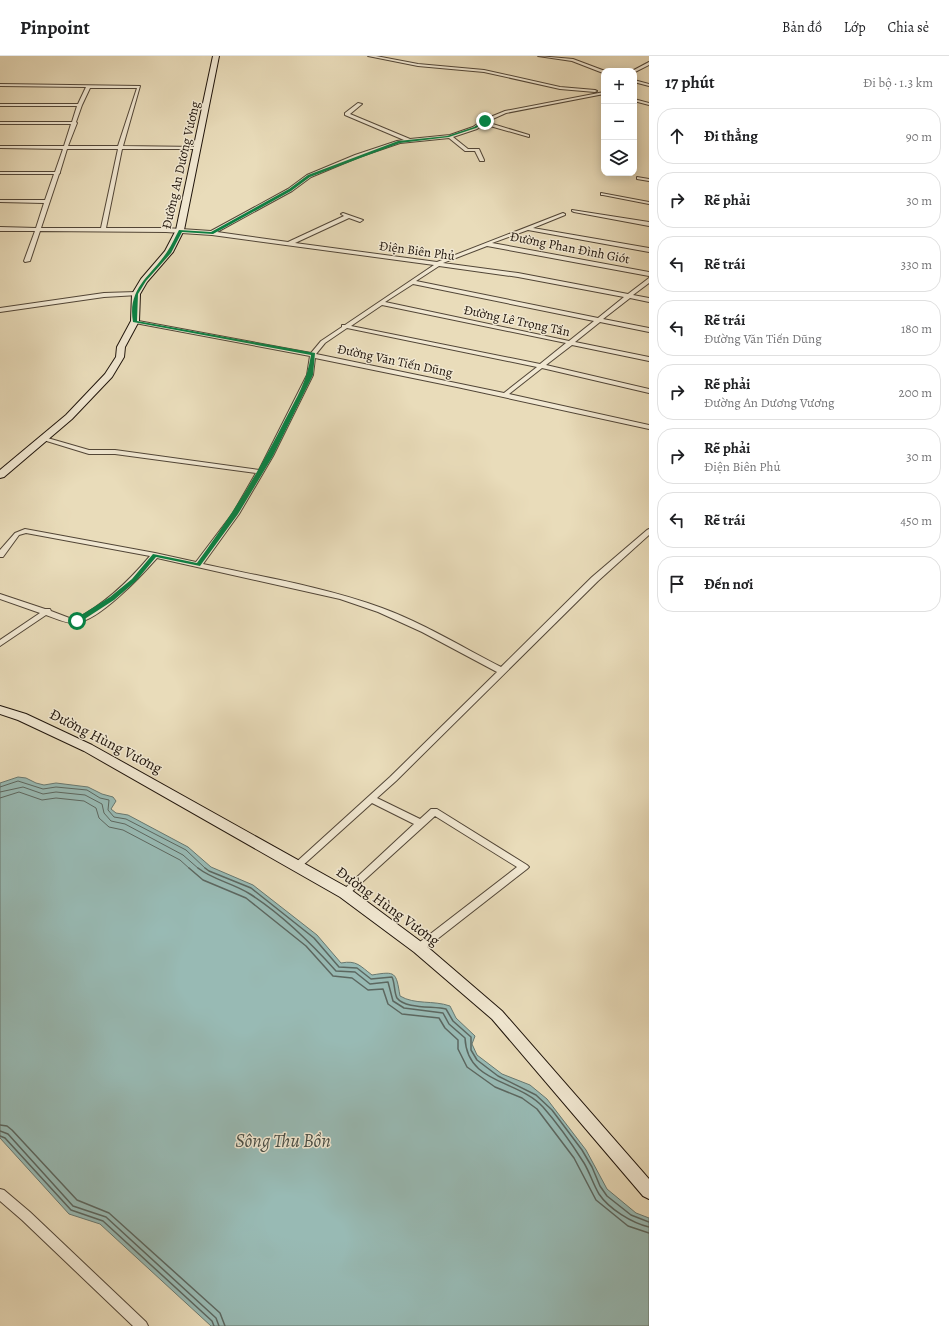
<!DOCTYPE html>
<html lang="vi">
<meta charset="utf-8">
<style>
:root{--surface:#fff;--page:#f2f2f2;--text:#202124;--muted:#757577;--line:#e0e0e0}
body{margin:0;font-family:Alegreya,serif;background:var(--page);color:var(--text)}
.controls{position:absolute;right:12px;top:12px;display:grid;overflow:hidden;border-radius:8px;box-shadow:0 2px 10px #0003}
.controls button{width:36px;height:36px;display:grid;place-items:center;padding:0;border:0;border-bottom:1px solid var(--line);background:var(--surface);color:var(--text);font:20px sans-serif}
.stop{position:absolute;width:12px;height:12px;margin:-9px;border:3px solid #0b8043;border-radius:50%;background:#fff}
.stop.end{background:#0b8043;border-color:#fff;box-shadow:0 1px 4px #0008}
.list{margin:0;padding:0;list-style:none}
h2{display:flex;justify-content:space-between;align-items:center;height:52px;margin:0;padding:0 16px;font-size:17px}
h2 small{font-size:13px;font-weight:400;color:var(--muted)}
.list li{display:grid;grid-template-columns:26px 1fr auto;gap:12px;align-items:center;box-sizing:border-box;height:56px;margin:0 8px 8px;padding:0 8px;border:1px solid var(--line);border-radius:16px}
.list b{display:block;font-size:15px;white-space:nowrap}
.list p{margin:0;font-size:13px;white-space:nowrap;color:var(--muted)}
.list em{font-size:13px;font-style:normal;color:var(--muted)}
.icon{flex:none;width:22px;height:22px;fill:none;stroke:currentColor;stroke-width:2;stroke-linecap:round;stroke-linejoin:round}
.map{position:relative;flex:none;width:649px;height:1270px;overflow:hidden}
header{display:flex;align-items:center;gap:24px;box-sizing:border-box;height:56px;padding:0 20px;background:var(--surface);border-bottom:1px solid var(--line)}
header strong{font-size:19px}
nav{display:flex;gap:22px;margin-inline-start:auto;font-size:14px}
main{display:flex}
aside{flex:1;background:var(--surface)}
.map>svg:first-child{display:block}
</style>
<header>
<strong>Pinpoint</strong>
<nav><a>Bản đồ</a><a>Lớp</a><a>Chia sẻ</a></nav>
</header>
<main>
<div class="map">
<svg width="649" height="1270" viewBox="0 0 649 1270">
<rect width="100%" height="100%" fill="#e9dcba"/>
<filter id="stains"><feTurbulence type="fractalNoise" baseFrequency=".005" numOctaves="4"/><feColorMatrix values="0 0 0 0 .2 0 0 0 0 .09 0 0 0 0 .02 0 0 0 .5 -.17"/></filter>
<radialGradient id="worn" r=".72"><stop offset=".6" stop-color="#630" stop-opacity="0"/><stop offset="1" stop-color="#630" stop-opacity=".3"/></radialGradient>
<!-- water -->
<path fill="#98bab4" stroke="#687870" d="M18 721 26 722 36 727 44 729 56 727 88 731 102 738 113 741 116 745 111 753 116 757 128 759 188 791 211 811 253 829 317 879 341 907C357 904 360 910 372 919 396 915 396 916 400 940 415 949 433 944 450 950L456 962 475 980 472 988 477 999 502 1018 530 1029 547 1043 586 1094 607 1133 636 1157 649 1162V1270H211L100 1168 69 1158 0 1082V727Z"/>
<g fill="none" stroke-linecap="round" stroke-linejoin="round">
<!-- shore-far1 -->
<path stroke="#5c6760" stroke-width="1" d="M0 731 18 725 43 733 56 731 87 734 100 742 109 744 108 754 114 761 126 763 186 794 206 813
M0 736 23 731 43 738 56 736 85 739 102 748 104 757 111 765 125 768 183 799 199 813
M0 742 19 736 42 744 56 742 84 745 96 752 99 762 109 771 123 774 180 804 190 813"/>
<!-- shore -->
<path stroke="#5c6760" stroke-width="1.5" d="M189 812 203 824 246 842 306 890 333 920 352 922 368 934 383 933 388 948 402 958 439 962 445 972 458 984V993L467 1011 495 1031 522 1042 537 1053 574 1102 596 1144 628 1170 649 1177
M198 812C213 824 233 827 250 838 281 858 311 887 336 915L355 916 370 928 388 926 393 945 404 952 443 957 449 968 465 982C467 1028 517 1023 543 1051 558 1068 572 1088 584 1107 590 1117 593 1128 599 1138 609 1153 632 1167 649 1171
M205 812 209 815 251 832 314 882 339 911 357 912 371 923 392 921C395 927 394 937 397 942 405 953 434 950 446 953L453 965 471 981V994L477 1004 498 1020 536 1039 552 1054 582 1094 592 1111 600 1130 607 1140 631 1159 649 1166
M0 1069 7 1070 12 1074 77 1144 109 1157 220 1257 225 1270
M0 1075 8 1078 73 1150 106 1161 216 1262 219 1270
M0 1080 5 1082 71 1154 103 1165 212 1265 214 1270"/>
<defs>
<path id="minor" d="M368 0H376L418 8 484 14 560 31 595 34 597 35 595 36 560 33 484 16 418 10Z
M538 0 573 3 605 15 604 17H603L572 5Z
M649 6V9L635 16 632 15Z
M634 24 649 28V30L634 26Z
M0 28 140 30 123 90 198 91 200 92 198 93H122L106 172H166L211 175 288 133 307 119 355 99 397 85 404 84 345 59V57L358 47 362 48 350 58 410 83 450 79 473 71 483 64 505 55 604 36V38L506 57 486 66 529 79V81L483 68 477 73 453 81 468 93H479L484 104V105H480L475 95H465L449 82 400 87 359 101 311 121 292 135 217 176 288 186 344 160 341 158 343 157 363 164 360 166 349 162 295 187 437 206 563 157 565 158V159L533 172 649 192V196L528 174 492 187 649 216V220L487 190 443 207 518 217 628 238 649 222V227L633 239 649 242V246L630 242 603 263 649 272V276L600 266 575 286 649 301V305L572 289 546 309 649 333V337L542 312 509 338 649 369V373L457 331 315 302 313 319 273 400 239 458 203 508C263 521 324 531 382 552 423 567 462 591 501 611L592 521 647 474 649 473V479L598 525 396 725 377 742 420 763 431 753H437L527 809 529 811 527 813 422 895 419 896 416 895 414 892 416 889 517 811 435 760 348 839 345 841 342 839 340 837 342 835 414 768 372 747 301 811H295L293 809 390 721 497 616 422 576 378 556 340 543 157 502C142 519 99 565 76 567 66 568 55 562 46 559L0 590V584L40 557 0 543V538L45 553H50L51 555 72 563H76C105 548 129 525 150 500L26 477 19 479 3 501H0V494L15 477 25 473 155 497 196 506 233 457 256 417 115 398H89L40 383V381H44L89 394H115L259 414 307 319 310 300 135 267 132 265 133 264 311 297 321 285 342 271V269H345L434 209 212 179 166 176 40 175 30 205 25 206 24 205 35 175H0V171L36 172 44 147 0 146V144H45L54 118H0V116H55L63 93 0 92V90H64L71 68H0V66H72L77 50H0V48H78L86 31 0 30ZM90 32H137L118 90H68L77 67 76 66 82 49ZM67 93H118L101 172H41L59 118 60 117V116ZM439 210 518 221 624 241 598 262 416 225ZM413 228 594 265 569 285 385 246ZM382 249 566 287 540 308 351 270ZM347 272 537 311 504 337 316 298 325 287Z
M634 43 649 47V49L634 45Z
M637 121 649 123V125L637 123Z
M601 137 649 146V148L603 139H601Z
M572 154 649 166V170L574 156 572 155Z
M136 236 138 237V239L104 241 0 256V252L104 237Z
M0 1133 4 1134 30 1156 146 1266 148 1270H133L22 1164 0 1145Z"/>
<path id="secondary" d="M213 0H219L184 174 173 196 147 226 140 238 139 265 125 291 124 301 112 321 72 363 4 421 0 422V414L66 359 105 318 116 301 117 291 131 265 132 238 141 223 165 195 176 174Z
M0 650 26 658 92 689 350 833 424 888 502 955 649 1123V1143L643 1140 492 963 414 896 340 841 84 695 18 664 0 658Z"/>
</defs>
<!-- minor casing -->
<use href="#minor" stroke="#524637" stroke-width="2"/>
<!-- secondary casing -->
<use href="#secondary" stroke="#1f140b" stroke-width="2"/>
<!-- minor -->
<use href="#minor" fill="#f1e8d2" fill-rule="evenodd"/>
<!-- secondary -->
<use href="#secondary" fill="#f1e8d2" fill-rule="evenodd"/>
</g>
<!-- route -->
<path fill="#0b8043" d="M484 64 487 65 476 72 449 81 400 87 310 121 291 135 213 178 182 176 171 197 146 225 138 238 137 265 315 297 313 319 273 400 238 458 200 510 156 501 136 525 114 544 80 566H75V563L110 541 132 523 153 498 197 507C231 460 259 416 285 364 297 341 307 325 311 299L133 266C127 232 151 220 167 196 172 189 175 181 179 174L211 176 289 133 308 119 398 85 447 80 474 71Z"/>
<g text-anchor="middle" stroke-width="3" stroke-linejoin="round" paint-order="stroke">
<!-- far-street labels -->
<g font-size="13" fill="#1f140b" stroke="#f1e8d2">
<text transform="translate(180 109) rotate(-77)" y="5">Đường An Dương Vương</text>
<text transform="translate(570 191) rotate(11)" y="5">Đường Phan Đình Giót</text>
<text transform="translate(417 194) rotate(8)" y="5">Điện Biên Phủ</text>
<text transform="translate(517 264) rotate(12)" y="5">Đường Lê Trọng Tấn</text>
<text transform="translate(395 304) rotate(12)" y="5">Đường Văn Tiến Dũng</text>
</g>
<!-- street labels -->
<g font-size="15" fill="#1f140b" stroke="#f1e8d2">
<text transform="translate(106 685) rotate(27)" y="5">Đường Hùng Vương</text>
<text transform="translate(388 850) rotate(36)" y="5">Đường Hùng Vương</text>
</g>
<!-- near-water labels -->
<g font-size="19" font-style="italic" fill="#494e46" stroke="#f1e8d2">
<text x="283" y="1091">Sông Thu Bồn</text>
</g>
</g>
<rect width="100%" height="100%" filter="url(#stains)"/>
<rect width="100%" height="100%" fill="url(#worn)"/>
</svg>
<div class="controls">
<button>+</button>
<button>−</button>
<button><svg class="icon" aria-label="layers" viewBox="0 0 24 24"><path d="M12 4l9 5-9 5-9-5zM3 14l9 5 9-5"/></svg></button>
</div>
<div class="stop" style="left:77px;top:565px"></div>
<div class="stop end" style="left:485px;top:65px"></div>
</div>
<aside>
<h2>17 phút<small>Đi bộ · 1.3 km</small></h2>
<ul class="list">
<li><svg class="icon" aria-label="ahead" viewBox="0 0 24 24"><path d="M12 20V5M6 11l6-6 6 6"/></svg><div><b>Đi thẳng</b></div><em>90 m</em></li>
<li><svg class="icon" aria-label="right" viewBox="0 0 24 24"><path d="M7 20v-9h11M14 6l5 5-5 5"/></svg><div><b>Rẽ phải</b></div><em>30 m</em></li>
<li><svg class="icon" aria-label="left" viewBox="0 0 24 24"><path d="M17 20v-9H6M10 6l-5 5 5 5"/></svg><div><b>Rẽ trái</b></div><em>330 m</em></li>
<li><svg class="icon" aria-label="left" viewBox="0 0 24 24"><path d="M17 20v-9H6M10 6l-5 5 5 5"/></svg><div><b>Rẽ trái</b><p>Đường Văn Tiến Dũng</p></div><em>180 m</em></li>
<li><svg class="icon" aria-label="right" viewBox="0 0 24 24"><path d="M7 20v-9h11M14 6l5 5-5 5"/></svg><div><b>Rẽ phải</b><p>Đường An Dương Vương</p></div><em>200 m</em></li>
<li><svg class="icon" aria-label="right" viewBox="0 0 24 24"><path d="M7 20v-9h11M14 6l5 5-5 5"/></svg><div><b>Rẽ phải</b><p>Điện Biên Phủ</p></div><em>30 m</em></li>
<li><svg class="icon" aria-label="left" viewBox="0 0 24 24"><path d="M17 20v-9H6M10 6l-5 5 5 5"/></svg><div><b>Rẽ trái</b></div><em>450 m</em></li>
<li><svg class="icon" aria-label="arrive" viewBox="0 0 24 24"><path d="M6 21V4h12l-3 4 3 4H6"/></svg><div><b>Đến nơi</b></div></li>
</ul>
</aside>
</main>
